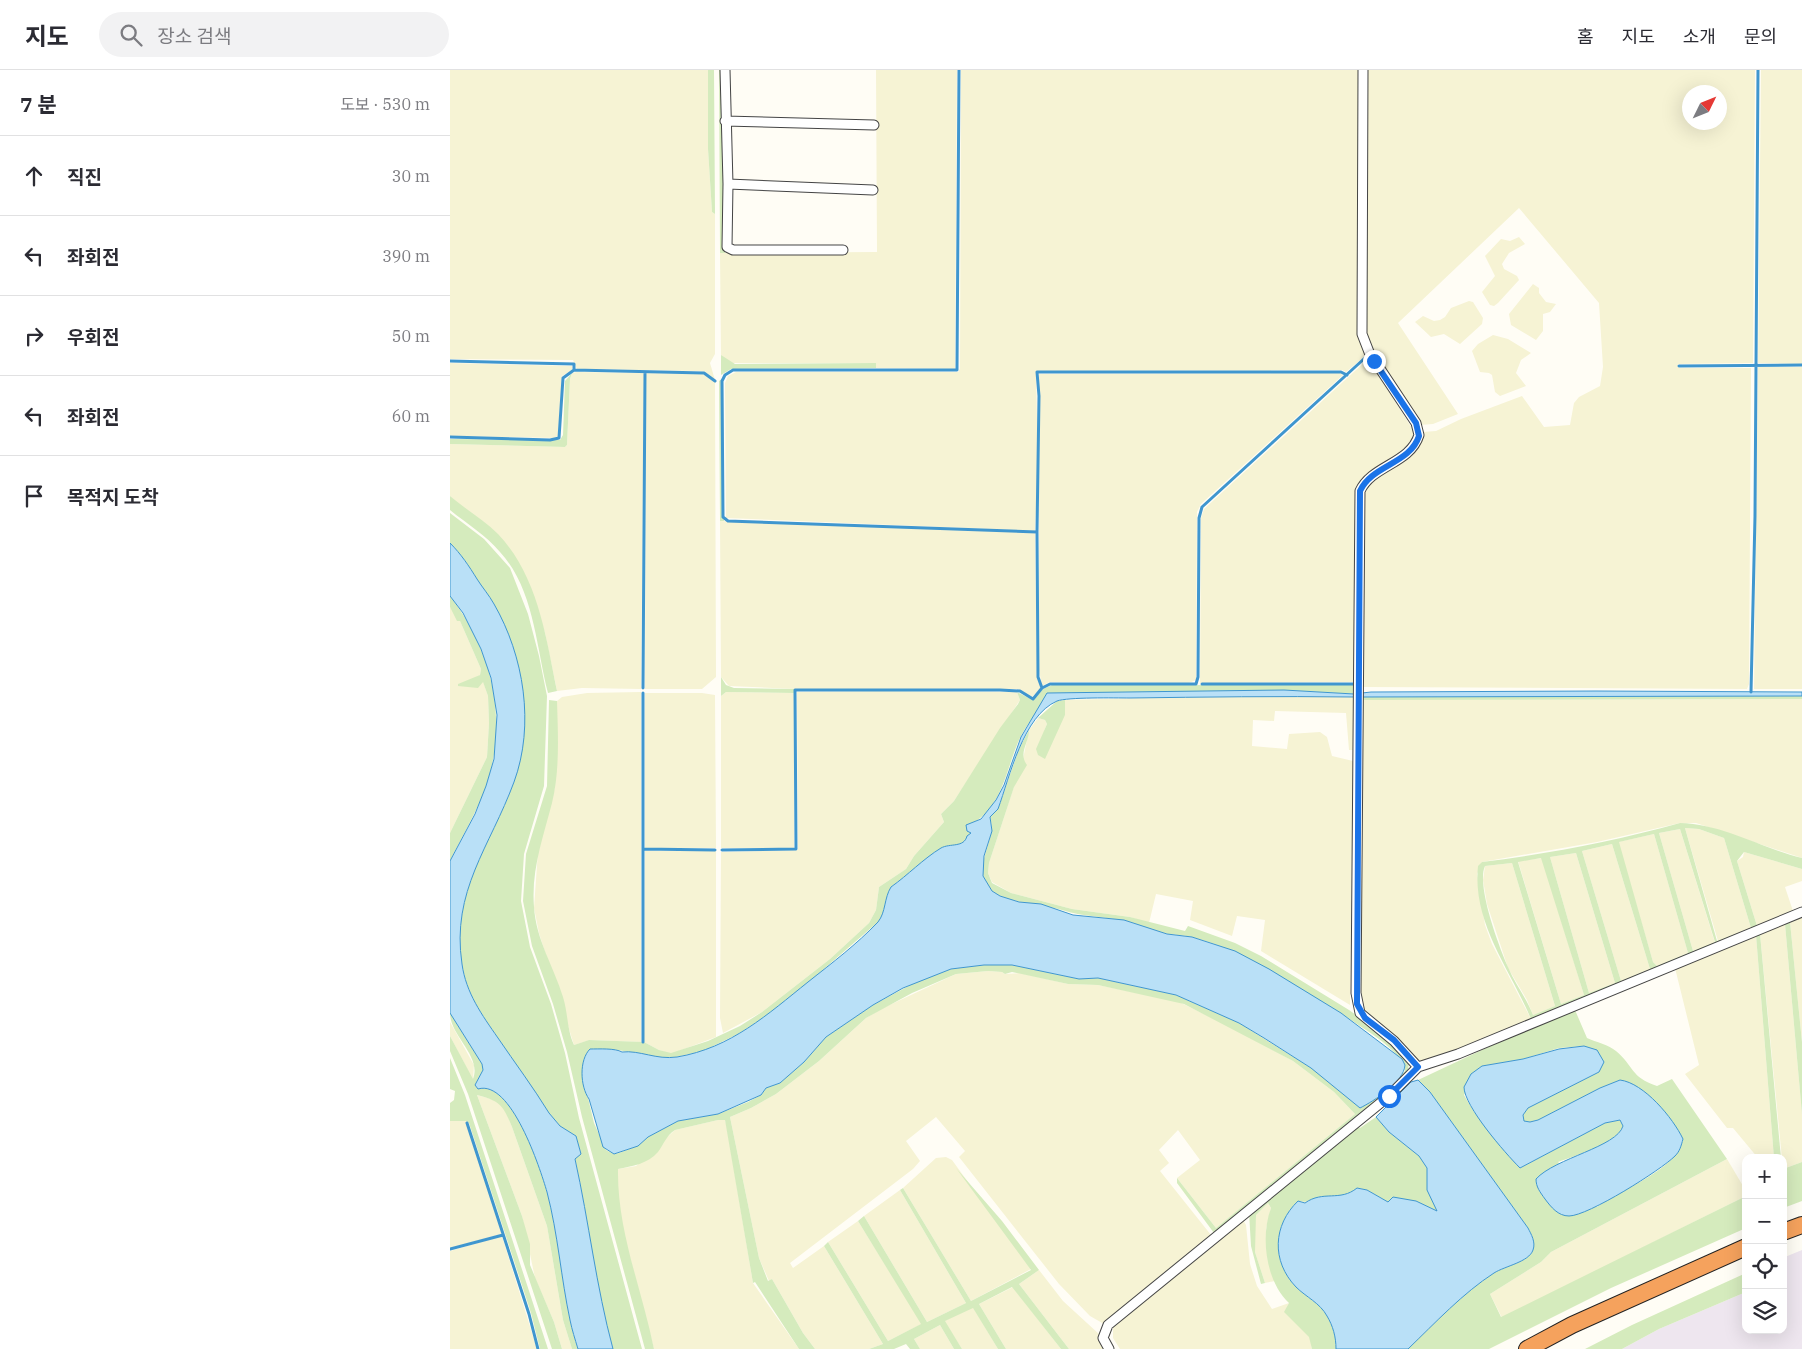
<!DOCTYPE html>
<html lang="ko">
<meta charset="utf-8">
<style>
:root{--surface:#fff;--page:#f2f2f3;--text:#2b2b33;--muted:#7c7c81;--line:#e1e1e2}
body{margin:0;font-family:"IBM Plex Serif","Noto Sans KR",serif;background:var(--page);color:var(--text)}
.controls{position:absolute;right:15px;bottom:15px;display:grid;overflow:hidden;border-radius:10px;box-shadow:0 5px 20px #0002}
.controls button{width:45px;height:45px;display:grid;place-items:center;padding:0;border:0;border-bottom:1px solid var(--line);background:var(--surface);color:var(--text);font:25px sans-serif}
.compass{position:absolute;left:1232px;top:15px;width:45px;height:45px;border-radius:50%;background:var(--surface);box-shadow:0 5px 20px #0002;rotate:47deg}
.stop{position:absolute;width:15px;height:15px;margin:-11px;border:4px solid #1a73e8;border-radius:50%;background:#fff}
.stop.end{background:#1a73e8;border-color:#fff;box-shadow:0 1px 5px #0008}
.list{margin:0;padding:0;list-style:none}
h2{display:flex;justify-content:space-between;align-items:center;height:65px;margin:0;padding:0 20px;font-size:21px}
h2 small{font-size:16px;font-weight:400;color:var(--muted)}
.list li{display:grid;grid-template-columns:32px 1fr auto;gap:15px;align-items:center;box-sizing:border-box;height:80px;padding:0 20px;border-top:1px solid var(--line)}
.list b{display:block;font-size:19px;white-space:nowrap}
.list em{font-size:16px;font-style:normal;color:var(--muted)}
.icon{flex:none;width:28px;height:28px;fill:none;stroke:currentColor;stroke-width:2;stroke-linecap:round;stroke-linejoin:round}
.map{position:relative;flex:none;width:1352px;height:1279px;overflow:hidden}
header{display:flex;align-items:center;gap:30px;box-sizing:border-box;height:70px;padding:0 25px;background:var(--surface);border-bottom:1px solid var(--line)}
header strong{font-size:24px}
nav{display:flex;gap:28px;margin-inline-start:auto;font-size:18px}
.search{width:350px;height:45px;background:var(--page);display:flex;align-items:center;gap:12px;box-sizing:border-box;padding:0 18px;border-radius:28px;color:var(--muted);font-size:19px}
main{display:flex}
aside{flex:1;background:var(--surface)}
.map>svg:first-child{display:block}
</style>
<header>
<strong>지도</strong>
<div class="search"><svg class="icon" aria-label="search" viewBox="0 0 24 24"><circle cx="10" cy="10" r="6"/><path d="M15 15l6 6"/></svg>장소 검색</div>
<nav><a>홈</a><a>지도</a><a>소개</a><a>문의</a></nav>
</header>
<main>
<aside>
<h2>7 분<small>도보 · 530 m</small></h2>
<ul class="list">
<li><svg class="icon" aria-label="ahead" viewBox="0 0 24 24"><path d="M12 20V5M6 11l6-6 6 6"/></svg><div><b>직진</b></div><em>30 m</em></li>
<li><svg class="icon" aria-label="left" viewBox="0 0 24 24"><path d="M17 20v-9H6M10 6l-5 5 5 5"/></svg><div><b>좌회전</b></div><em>390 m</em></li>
<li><svg class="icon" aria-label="right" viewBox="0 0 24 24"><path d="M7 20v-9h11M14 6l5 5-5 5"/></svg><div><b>우회전</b></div><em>50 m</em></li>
<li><svg class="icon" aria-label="left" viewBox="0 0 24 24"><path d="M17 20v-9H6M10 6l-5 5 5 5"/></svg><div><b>좌회전</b></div><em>60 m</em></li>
<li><svg class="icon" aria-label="arrive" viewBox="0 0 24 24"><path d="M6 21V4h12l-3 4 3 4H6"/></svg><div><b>목적지 도착</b></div></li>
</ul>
</aside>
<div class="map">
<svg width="1352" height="1279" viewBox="0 0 1352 1279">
<rect width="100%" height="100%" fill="#fffdf5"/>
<!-- industrial -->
<path fill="#eee6ef" d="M1352 1180V1279H1172L1209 1259 1296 1222V1260H1333V1203L1337 1201 1335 1187Z"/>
<!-- farmland -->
<path fill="#f6f3d4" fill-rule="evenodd" d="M0 0H258V79L262 142 265 144V284L260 293 265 310 255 302 248 301 127 299 123 290 0 289Z
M426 0H507L505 299 426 298V293H279L271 285 270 183 427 182Z
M511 0H909L910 269 915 286 896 302 892 300H881L586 301 588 400 585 461 276 448 275 313 278 306 286 302H508L510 299Z
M916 0H1305L1303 293 1228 294 1229 298H1301L1299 614 1297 619 912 617V436L915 416 964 381 973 362 986 361 1011 349 1072 326 1094 357 1120 355 1124 333 1129 327 1150 316 1153 297 1149 233 1069 138 948 253 1008 344 983 354 970 355 921 277 915 261ZM1240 22H1270V52H1240Z
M1311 0H1352V294L1308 293Z
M1069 167 1075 174 1059 183 1052 194 1054 199 1067 206 1069 210 1048 233 1044 236 1040 235 1032 222 1045 206 1035 186 1051 169 1060 171Z
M1083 214 1089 218V223L1096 232 1106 234 1100 242 1093 244V261L1086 270 1061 255 1059 244Z
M1019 231 1023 232 1033 248 1032 254 1010 274 994 264 981 267 965 252 973 246 984 251 990 250 995 247 1001 238Z
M1043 265 1058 269 1081 283 1071 290 1066 303 1076 316 1050 326 1045 322 1042 305 1039 303 1030 302 1022 281 1028 274Z
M918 289 965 363 958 377 913 409 907 418 905 612 750 613 751 448 754 439Z
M0 293 122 296V300L112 306 108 366 104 368 0 366Z
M1308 297H1352V619H1304Z
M127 302 194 303 191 619 132 618 107 621 95 563 77 509 0 426V374L115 377 117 375 120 309 122 303Z
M196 303 253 304 265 312 266 607 252 619H195Z
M890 303 893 305 751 434 747 442 746 610 739 613 600 612 592 616 589 600V304Z
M270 451 585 463 587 607 591 618 582 627 568 619H345L279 616 271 607Z
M0 537 10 551 31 599 30 605 26 608 9 614 27 617 33 611 38 626 39 653 37 687 0 763Z
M429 621 567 622 570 630 504 731 491 744 494 752 464 786 456 799 429 817 426 840 419 853 380 889 312 942 273 963 270 948 271 782 348 780 347 622Z
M191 622V972L140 970 124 975 89 863 84 838 88 781 105 717 107 631 112 627 137 623Z
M276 622 344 623V778H271V626Z
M195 623H252L265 625 266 778H195Z
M811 625 904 627 903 680H899L896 643 825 641 824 651 803 650 802 676 837 679 839 664 870 662 877 667 882 686 903 691 900 935 811 881 815 850 787 846 782 866 740 850 743 831 706 824 699 853 680 847 622 839 561 823 542 812 538 803 539 793 573 689 579 660 588 648 595 650 597 654 594 661 615 645V630Z
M1352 629V788L1246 753H1230L1147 772 1032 792 1027 804 1035 855 1042 874 1081 949 1009 980 972 991 965 989 914 943 910 932 911 630Z
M1235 758 1249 759 1274 768 1301 858 1268 871Z
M1230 759 1265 873 1243 881 1209 763Z
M1204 764 1238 883 1207 896 1203 892 1168 772Z
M1162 774 1200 899 1171 911 1132 781Z
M195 781H266V967L221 984 209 980 194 972Z
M1294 782 1352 799V811L1335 817 1343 841 1314 855 1307 856 1287 791 1293 787Z
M1126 783 1165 913 1139 923 1100 787Z
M1092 788 1134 925 1111 934 1068 791Z
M1062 793 1105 936 1083 945 1077 930 1058 898 1037 834 1033 810 1035 796Z
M1352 847V972L1340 852Z
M1335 854 1352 1044V1092L1333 1099 1310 864Z
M1306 865 1324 1088H1308L1283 1058H1277L1235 1004 1249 995 1225 898Z
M538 901 552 902 555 904 570 903 618 914 648 915 727 931 777 955 843 991 884 1022 905 1044 766 1158 727 1108 750 1090 728 1060 709 1080 719 1093 710 1101 761 1165 654 1254 640 1246 609 1214 509 1087 515 1081 486 1047 456 1071 470 1091 463 1099 340 1193 343 1198 374 1176 433 1274 419 1279H365L353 1263 322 1209 319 1211 309 1188 280 1047 301 1038 326 1024 369 991 416 948 431 939 506 904Z
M0 952 24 995 23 1010 0 966Z
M27 1025 48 1031 56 1042 62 1057 97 1156 113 1250 122 1279H112L104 1252 85 1208 72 1146Z
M272 1049 275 1050 277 1058 303 1213 349 1279H204L175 1169 167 1127 168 1099 186 1096 225 1060Z
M0 1051H16L52 1164 0 1178Z
M496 1087 502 1090 581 1199 521 1231 453 1118 486 1088Z
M1277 1089 1296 1121V1126L1052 1248 1040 1224 1091 1192 1101 1182Z
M450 1120 516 1233 477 1252 414 1146Z
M818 1133 821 1138 816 1159 818 1190 825 1211 815 1213 805 1182 804 1162 806 1145Z
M792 1148 796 1155 800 1194 807 1216 822 1239 839 1233 835 1242 860 1267 862 1279H670L663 1268V1256Z
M408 1151 472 1254 438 1271 378 1172Z
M52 1166 87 1279H0V1181Z
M589 1200 613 1231 649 1264 657 1279H619L569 1214Z
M563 1217 611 1279H556L529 1234Z
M523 1237 548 1279H512L494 1251Z
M490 1255 504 1279H470L464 1269Z"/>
<!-- green -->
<path fill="#d5ebbd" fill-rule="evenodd" d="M258 0H264L265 144 262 142 258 79Z
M269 0H273L275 183H270Z
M271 285 285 294 426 293V298L281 299 271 305Z
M122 303 120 309 117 375 115 377 0 374V369L110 370 113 365 115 311Z
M273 308 274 451H270L269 311Z
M0 426C15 439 34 450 48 464 88 506 96 567 107 621L98 623C86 576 84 519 50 482 36 465 17 454 0 440Z
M0 443 34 469 60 498 78 544 89 586 97 626 94 716 74 784 71 831 80 877 101 934 115 983 129 1048 192 1279H163C145 1216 139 1152 125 1088L131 1084 126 1066 110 1056 99 1043C82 1017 65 993 48 968 32 945 16 923 12 894 2 830 32 786 57 730 84 667 78 594 44 534 39 525 32 517 27 509 19 496 11 484 0 473Z
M0 526C42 580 59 650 36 716 27 742 12 766 0 791V763L37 687 39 653 38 626 33 612 28 618 8 616V614L30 605 31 599 10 551H7L0 537Z
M271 607 276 615 284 618 345 619 344 623 276 622 271 626Z
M602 615H905L904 624 834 620 602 625C590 638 578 652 570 668 556 697 554 735 523 753L520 766 512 774 492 778 441 817 432 847 428 852 329 938 288 964 253 981 226 987 209 988 168 980 145 979 133 1007 144 1053 156 1080 164 1084 169 1083 182 1078 198 1067 228 1051 268 1044 298 1032 311 1025 316 1018 330 1013 354 992 376 967 423 935 466 912 501 899 534 895H562L629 909 648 908 726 925 789 953 861 998 939 1018 955 1001C949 979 923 965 904 952 888 941 870 931 853 921 817 899 783 877 741 867 733 865 726 865 718 864 704 861 690 854 675 851 653 846 633 847 612 840 592 834 553 833 540 819 520 796 548 771 540 747L548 739 569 679 579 660C579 673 568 683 577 695L564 717 539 793 538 803 542 813 561 823 622 839 680 847 735 861 738 856 785 873 811 886 899 940 934 965 959 993 958 1000 939 1022 764 1163 727 1113V1108L766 1158 905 1044 884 1022 843 991 734 934 648 915 618 914 562 902 555 904 552 902 538 901 506 904 462 923 416 948 369 991 326 1024 301 1038 280 1047 309 1188 318 1211 322 1209 353 1263 365 1279H349L305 1212 303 1213 275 1050H268L225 1060C216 1066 214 1074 208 1082 198 1094 182 1096 168 1099 167 1161 192 1219 204 1279H195L132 1047 117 982 103 934 82 876 73 831 76 784 97 716 99 630 107 631C108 664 110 700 102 733 93 768 81 800 84 837 86 870 104 897 113 927 118 943 117 960 124 975L139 970 194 972 209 980 221 983 258 971 290 956 312 942 380 889 419 853 426 840 429 817 456 799 464 786 494 752 491 744 504 731 550 658 568 634 570 630 567 622 583 630 593 619Z
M1008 625 1352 626V629L911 630V627Z
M615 630V645L595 689 588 685 586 679 597 654 595 650 588 648 607 631Z
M1230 753C1273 754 1311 778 1352 788V799L1294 782 1287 791 1307 856 1314 855 1081 949C1060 899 1022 853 1028 796L1032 792C1098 784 1165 771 1230 753ZM1235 758 1249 759 1274 768 1301 858 1267 871ZM1230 759 1265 872 1243 881 1209 763ZM1204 764 1238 883 1207 896 1203 892 1169 772ZM1162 774 1200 899 1171 911 1132 781ZM1126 783 1165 913 1139 923 1100 787ZM1091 788 1134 925 1111 934 1068 792ZM1062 793 1105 936 1083 945C1076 927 1065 914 1058 897 1049 877 1026 815 1035 796Z
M1340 852 1352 972V1044L1335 854Z
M1310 864 1331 1088H1324L1306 865Z
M1125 940 1137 968C1146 972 1159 975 1166 981 1184 996 1180 1007 1207 1016L1222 1009 1277 1089 1101 1182 1091 1192 1040 1224 1051 1247 1296 1126V1158L1161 1218 1039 1279H958C985 1253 1013 1223 1044 1203 1055 1196 1079 1192 1083 1180 1086 1172 1081 1164 1078 1158L980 1022 968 1010 1034 979ZM1134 976 1149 1002 1078 1038 1073 1045 1074 1051 1080 1052 1088 1050 1150 1018 1170 1010 1222 1053 1233 1069C1227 1100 1171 1119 1147 1137L1108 1092C1124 1086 1168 1073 1173 1056L1170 1050 1155 1053 1070 1098 1024 1042 1014 1025 1032 996 1073 989 1109 978Z
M0 943 32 994 33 1000 25 1015 28 1019C62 1010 90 1098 97 1122 108 1164 111 1208 120 1250 122 1260 125 1269 128 1279H122L113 1250 97 1156 62 1057C53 1035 50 1031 27 1025L72 1146 80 1174V1195L104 1252 112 1279H102L18 1024 0 981V966L23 1009C32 986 0 966 0 943Z
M0 988 15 1025 98 1279H90L81 1243 19 1053 16 1051H0V1033L4 1030 5 1021 0 1019Z
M926 1047 939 1062 969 1086 977 1098V1108L988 1142 966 1131 938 1132 917 1120 908 1118C897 1127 862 1134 848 1131 823 1155 821 1191 846 1217 856 1227 870 1233 877 1246 883 1256 886 1267 886 1279H862L859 1267 834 1242 839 1233C816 1212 810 1167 821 1138L818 1133 806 1145 805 1182 815 1213 811 1214 801 1176 799 1142 907 1056 910 1058Z
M1352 1092V1131L1336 1137 1333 1133V1099Z
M506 1098 552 1151 589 1200 569 1214 619 1279H611L562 1217 529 1234 556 1279H548L523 1238 495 1251 512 1279H504L490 1255 464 1269 470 1279H460L456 1274 444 1279H419L433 1274 374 1176 378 1172 438 1271 471 1254 408 1151 414 1146 477 1252 516 1233 450 1120 453 1118 521 1231 581 1200Z
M1296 1203V1222L1209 1259 1172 1279H1135L1182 1255Z"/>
<!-- water -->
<path fill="#b9e0f7" stroke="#3f96cf" d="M0 473C11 484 19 496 27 509 32 517 39 525 44 534 74 586 85 655 64 712 40 777 1 821 12 894 16 923 32 945 48 968 65 993 83 1017 99 1043L110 1056 126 1066 131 1084 125 1089C139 1152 146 1216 163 1279H128C125 1269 122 1260 120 1250 111 1208 108 1164 97 1122 90 1098 61 1009 28 1019L25 1015 33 1000 32 994 0 943V791L25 744 36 716 44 689 47 645 41 608 31 579 13 543 0 526Z
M834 620 904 624V627C829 626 754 627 680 628 665 628 618 627 607 631 573 646 560 706 548 739L540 747 542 761 534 786 533 806 542 821 550 826 569 832 591 834 623 845 674 850 717 864 742 867 785 881 819 899 891 943 952 989 955 995C954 1012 924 1031 910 1038L861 998 814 968 789 953 726 925 648 908 629 909 562 895H534L501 899 453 918 423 935 376 967 354 992 330 1013 316 1018 311 1025 268 1044 228 1051 198 1067 188 1076 164 1084 153 1077 139 1029C130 1016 129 990 140 979 149 979 165 978 172 982 190 980 206 990 227 987 281 978 318 944 358 912 382 893 407 874 428 852 436 842 434 828 441 817 458 805 473 789 491 778 500 773 514 778 517 766L521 763 517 761 516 755 531 749 546 730 554 715 571 667 597 623Z
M1146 621 1352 622V626L911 627 912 623 921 622Z
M1134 976 1147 980 1154 992 1149 1002 1078 1038 1073 1045 1074 1051 1080 1052 1088 1050 1150 1018 1170 1010C1194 1013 1223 1048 1233 1069 1231 1076 1230 1081 1225 1086 1211 1100 1138 1146 1119 1146 1108 1146 1101 1137 1095 1129 1090 1122 1086 1117 1086 1109 1105 1088 1167 1077 1173 1056L1170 1050 1155 1053 1070 1098C1055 1083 1014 1036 1014 1017L1021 1004 1032 996 1073 989 1109 979Z
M968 1010 980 1022 1078 1158C1081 1164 1086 1172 1083 1180 1079 1192 1055 1196 1044 1203 1013 1223 985 1253 958 1279H886C886 1267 883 1256 877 1246 870 1233 856 1227 846 1217 821 1191 823 1155 848 1131L855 1133C873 1120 890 1132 907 1118L917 1120 938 1132 943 1127 966 1131 987 1141 977 1120V1098L969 1086 939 1062 926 1047 961 1012Z"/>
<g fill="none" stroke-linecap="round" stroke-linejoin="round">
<!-- stream -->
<path stroke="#3f96cf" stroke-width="3" d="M509 0 507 300H283L275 305 272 311 273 447 278 451 587 462
M0 291 124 294V300
M1229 296 1352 295
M0 367 100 370 109 368 113 308 124 300 254 303 265 311
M752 614H905
M193 618 195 302
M592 618 588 607 587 462 589 326 587 302H891L897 305
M1301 622 1305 446 1308 0
M193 779 265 780
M272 780 346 779 345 620H550L570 621 583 629 592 618 600 614H746L748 607 749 448 752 437 916 287
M193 972V623
M17 1053 79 1244 88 1279
M0 1179 53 1165"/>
<defs>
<path id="street" d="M275 0 278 114 277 177 283 180H393
M913 0 912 264 919 282 966 353 969 365C960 394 922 395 910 421L906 923 910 943 944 971 968 997
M275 51 424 55
M278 114 423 120
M659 1279 653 1268 658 1255 939 1026 968 997 1008 984 1352 842"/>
<path id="highway" d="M1333 1162 1352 1155
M1077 1279 1122 1255 1296 1177"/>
</defs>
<!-- street casing -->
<use href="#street" stroke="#444" stroke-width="11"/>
<!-- highway casing -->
<use href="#highway" stroke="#222" stroke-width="18"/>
<!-- street -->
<use href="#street" stroke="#fff" stroke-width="9"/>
<!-- highway -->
<use href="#highway" stroke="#f5a25d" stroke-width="16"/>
</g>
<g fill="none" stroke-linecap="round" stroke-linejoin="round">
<!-- route -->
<path stroke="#1a73e8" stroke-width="6" d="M924 291 966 353 969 366C960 394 922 395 910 421L907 934 915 948 944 970 968 997 939 1026"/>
</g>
</svg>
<div class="controls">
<button>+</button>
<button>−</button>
<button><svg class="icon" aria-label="locate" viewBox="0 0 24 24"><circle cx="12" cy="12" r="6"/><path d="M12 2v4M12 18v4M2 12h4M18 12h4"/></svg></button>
<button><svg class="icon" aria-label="layers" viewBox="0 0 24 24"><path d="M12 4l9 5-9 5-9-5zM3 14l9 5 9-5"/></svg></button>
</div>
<svg class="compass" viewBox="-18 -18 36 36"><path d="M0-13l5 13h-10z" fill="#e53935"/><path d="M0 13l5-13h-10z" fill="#7c7c81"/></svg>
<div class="stop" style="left:939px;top:1026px"></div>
<div class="stop end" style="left:924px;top:291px"></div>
</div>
</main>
